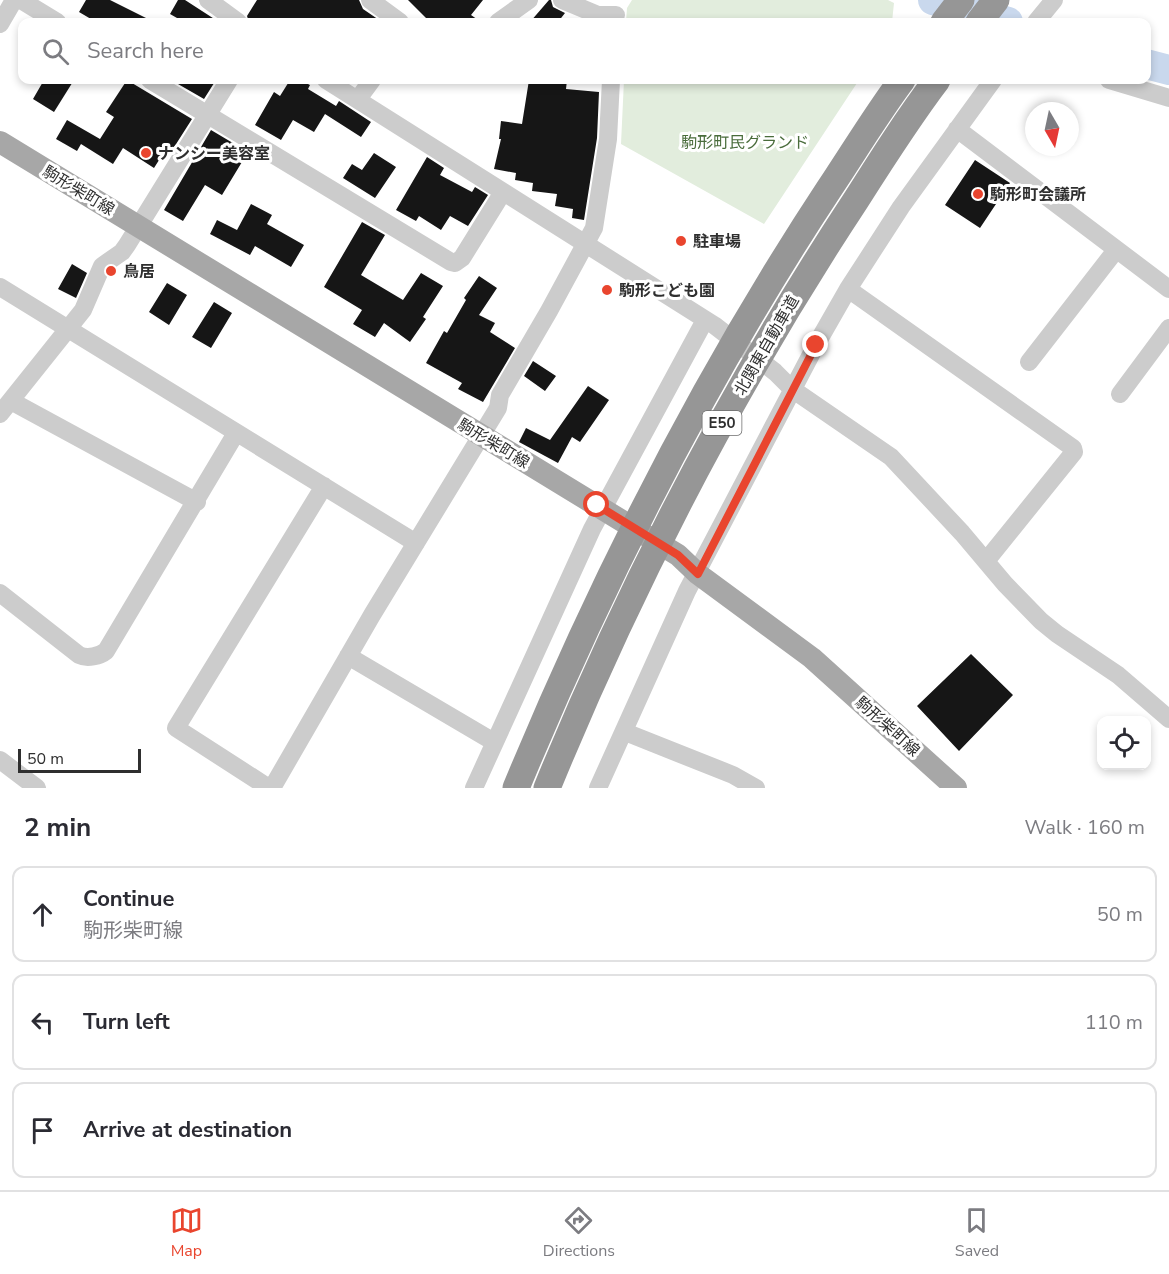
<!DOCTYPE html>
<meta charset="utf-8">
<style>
:root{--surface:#fff;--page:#f2f2f3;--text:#2b2b33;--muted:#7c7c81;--line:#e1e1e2;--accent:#e9452e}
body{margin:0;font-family:"Nunito Sans","Noto Sans JP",sans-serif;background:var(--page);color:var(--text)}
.controls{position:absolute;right:18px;bottom:18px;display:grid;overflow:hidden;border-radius:12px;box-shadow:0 3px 9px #0003}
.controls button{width:54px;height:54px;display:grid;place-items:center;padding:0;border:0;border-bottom:2px solid var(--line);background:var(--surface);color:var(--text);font:30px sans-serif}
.compass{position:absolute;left:1025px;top:102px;width:54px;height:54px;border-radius:50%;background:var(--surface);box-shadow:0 3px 9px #0003;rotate:171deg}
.scale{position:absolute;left:18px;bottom:15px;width:123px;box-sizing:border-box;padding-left:6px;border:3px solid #2f2f2f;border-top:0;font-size:16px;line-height:21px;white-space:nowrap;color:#2f2f2f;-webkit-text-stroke:4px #fff;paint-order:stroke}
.stop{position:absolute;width:18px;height:18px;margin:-14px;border:4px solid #e9452e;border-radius:50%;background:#fff}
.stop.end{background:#e9452e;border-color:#fff;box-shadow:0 2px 6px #0008}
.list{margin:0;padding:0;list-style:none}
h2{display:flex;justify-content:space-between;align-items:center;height:78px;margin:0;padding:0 24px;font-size:26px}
h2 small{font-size:20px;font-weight:400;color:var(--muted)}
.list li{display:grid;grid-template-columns:39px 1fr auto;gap:18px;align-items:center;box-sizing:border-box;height:96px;margin:0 12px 12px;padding:0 12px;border:2px solid var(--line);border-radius:12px}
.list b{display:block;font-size:22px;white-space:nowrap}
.list p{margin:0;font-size:20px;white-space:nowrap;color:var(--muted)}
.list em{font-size:20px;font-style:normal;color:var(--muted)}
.icon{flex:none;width:33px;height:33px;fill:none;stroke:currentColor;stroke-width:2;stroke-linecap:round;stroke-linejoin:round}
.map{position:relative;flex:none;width:1169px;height:788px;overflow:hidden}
.search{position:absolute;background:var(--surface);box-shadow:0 3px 9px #0003;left:18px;right:18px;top:18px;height:66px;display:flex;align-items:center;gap:15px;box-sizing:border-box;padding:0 21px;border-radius:12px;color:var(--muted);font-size:22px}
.sheet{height:402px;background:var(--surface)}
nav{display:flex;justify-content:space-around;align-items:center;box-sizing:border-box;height:84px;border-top:2px solid var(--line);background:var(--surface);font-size:16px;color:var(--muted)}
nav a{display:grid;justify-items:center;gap:3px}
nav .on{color:var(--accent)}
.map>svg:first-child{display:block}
</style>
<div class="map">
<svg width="1169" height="788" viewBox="0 0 1169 788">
<rect width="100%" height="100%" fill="#fff"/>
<!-- green -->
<path fill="#e2eddd" d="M632 0H888L894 3 892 22H626L627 8Z
M624 80H859L764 224 621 144Z"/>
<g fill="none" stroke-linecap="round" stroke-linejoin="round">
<!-- river -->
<path stroke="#c9d8ed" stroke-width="30" d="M933 0 1008 22
M1146 64 1169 70"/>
</g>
<!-- building -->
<path fill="#161616" d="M86 0H110L154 22H96L79 12Z
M178 0H185L219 22H184L170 14Z
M257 0H359L363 9 382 22H249L247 16Z
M408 0H483L471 15 481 22H430Z
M549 0H551L553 7 565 13 558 22H530Z
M44 80H74L54 112 33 99Z
M127 80 192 119 171 152 166 149 154 168 123 148 113 164 81 144 77 151 56 139 67 120 100 139 114 117 106 112Z
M181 80H216L204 99 178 84Z
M290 80H300L310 85 308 89 336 106 339 101 371 122 361 137 325 114 314 132 293 120 281 140 255 125 274 92 280 96Z
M529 80H567L566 89 599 92 597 138 584 220 572 218 573 209 555 206 557 194 532 191 533 183 515 180 516 173 494 169 501 139H499L501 121 522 124Z
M211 130 248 152 222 195 205 185 183 221 164 210Z
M374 153 396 167 375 198 343 178 352 164 362 170Z
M427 157 444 168 440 175 472 192 475 187 488 195 468 226 450 216 441 230 419 216 416 221 396 210Z
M975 160 1010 183 980 228 945 205Z
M251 204 272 215 267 224 304 245 291 267 255 246 250 255 210 234 217 220 237 230Z
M362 222 385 235 361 275 403 300 421 273 443 286 423 317 426 319 410 342 384 323 375 337 353 324 362 310 324 287Z
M72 264 87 273 76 298 58 289Z
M479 276 497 288 479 315 495 323 490 332 515 348 483 402 458 389 462 383 426 363 444 331 447 333 466 300 464 298Z
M167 283 187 295 169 325 149 312Z
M214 302 232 313 211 348 192 337Z
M533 361 556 376 545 391 524 376Z
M588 386 609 400 580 442 572 437 558 463 519 442 526 428 550 440Z
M971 654 1013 695 959 751 917 706Z"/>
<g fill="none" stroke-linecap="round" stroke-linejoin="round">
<!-- minor -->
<path stroke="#ccc" stroke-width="18" d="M21 0 57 22
M208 0 238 22
M370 0 400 22
M562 0 598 15H616
M498 22 529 0
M1036 22 1054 0
M0 24 14 0
M150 80 451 262 455 263 462 258 503 192
M326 80 714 325 775 372 792 389 891 457 962 533 1005 584 1041 621 1057 634 1118 675 1169 719
M1109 80 1169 98
M358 99 372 80
M957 129 1169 289
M0 287 416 543
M848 289 1073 448 1074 452 986 561
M1029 362 1116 250
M1120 394 1169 328
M11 401 197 502
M0 414 83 310 102 266 122 252 127 245 229 80
M0 593 79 655C87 659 100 656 106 651L236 433
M348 656 494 742
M625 732 733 775 756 788
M0 760 37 788
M269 788 176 728 324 486
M272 788 372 615 498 408 500 395 549 311 594 228 608 139 611 80
M474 788 592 529 705 320
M598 788 687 591 816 345 848 289 901 207 993 80"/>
<!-- major -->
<path stroke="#a7a7a7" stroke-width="22" d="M0 142 678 555 698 574 812 658 956 788"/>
<!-- highway -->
<path stroke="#969696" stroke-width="27" d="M944 22 961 0
M979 22 996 0"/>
<!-- highway-bridge -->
<path stroke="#969696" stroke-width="27" d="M516 788C602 580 705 377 829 189 853 153 876 115 902 80
M547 788C631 583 734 385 856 200 882 159 908 118 937 80"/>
</g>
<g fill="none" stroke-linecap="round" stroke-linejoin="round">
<!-- route -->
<path stroke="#e9452e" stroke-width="8" d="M597 505 678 555 698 574 816 345"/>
</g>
<!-- markers -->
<g fill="#e9452e" stroke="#fff" stroke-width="2">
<circle cx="146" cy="153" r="6"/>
<circle cx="978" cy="194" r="6"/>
<circle cx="681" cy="241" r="6"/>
<circle cx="111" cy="271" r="6"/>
<circle cx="607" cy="290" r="6"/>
</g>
<g text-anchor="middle" stroke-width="6" stroke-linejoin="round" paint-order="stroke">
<!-- shield labels -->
<rect fill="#fff" stroke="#6d6d6d" stroke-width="1.5" x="702.5" y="411" width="39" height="24" rx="4.5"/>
<g font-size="15" font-weight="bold" fill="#2f2f2f">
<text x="722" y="428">E50</text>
</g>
<!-- park labels -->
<g font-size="16" fill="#496c3b" stroke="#fff">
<text x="745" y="148">駒形町民グランド</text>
</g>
<!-- poi labels -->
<g font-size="16" font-weight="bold" fill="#2f2f2f" stroke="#fff" text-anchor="start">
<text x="158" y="159">ナンシー美容室</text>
<text x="990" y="200">駒形町会議所</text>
<text x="693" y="247">駐車場</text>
<text x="123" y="277">鳥居</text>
<text x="619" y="296">駒形こども園</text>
</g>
<!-- street labels -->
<g font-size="16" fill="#2f2f2f" stroke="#fff">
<text transform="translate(79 190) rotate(31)" y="6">駒形柴町線</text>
<text transform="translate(766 345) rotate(-60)" y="6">北関東自動車道</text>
<text transform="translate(494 443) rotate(31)" y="6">駒形柴町線</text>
<text transform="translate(888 726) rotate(42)" y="6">駒形柴町線</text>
</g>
</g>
</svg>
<div class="controls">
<button><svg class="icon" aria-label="locate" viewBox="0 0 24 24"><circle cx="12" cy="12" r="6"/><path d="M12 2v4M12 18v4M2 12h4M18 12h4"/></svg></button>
</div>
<svg class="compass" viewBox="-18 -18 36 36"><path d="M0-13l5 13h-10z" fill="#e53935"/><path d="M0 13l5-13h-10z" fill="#7c7c81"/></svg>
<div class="scale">50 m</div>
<div class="stop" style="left:597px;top:505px"></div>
<div class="stop end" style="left:816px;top:345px"></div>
<div class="search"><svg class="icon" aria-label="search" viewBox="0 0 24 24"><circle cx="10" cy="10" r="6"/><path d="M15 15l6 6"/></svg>Search here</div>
</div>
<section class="sheet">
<h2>2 min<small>Walk · 160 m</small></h2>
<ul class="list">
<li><svg class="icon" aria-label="ahead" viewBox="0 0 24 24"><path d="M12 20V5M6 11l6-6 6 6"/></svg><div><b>Continue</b><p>駒形柴町線</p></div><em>50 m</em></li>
<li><svg class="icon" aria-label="left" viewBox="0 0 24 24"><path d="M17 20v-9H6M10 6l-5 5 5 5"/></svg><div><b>Turn left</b></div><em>110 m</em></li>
<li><svg class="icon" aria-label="arrive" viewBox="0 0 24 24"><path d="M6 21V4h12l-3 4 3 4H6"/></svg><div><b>Arrive at destination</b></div></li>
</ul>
</section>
<nav>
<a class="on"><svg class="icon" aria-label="map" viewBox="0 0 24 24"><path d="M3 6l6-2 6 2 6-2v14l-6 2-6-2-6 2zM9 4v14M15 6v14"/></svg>Map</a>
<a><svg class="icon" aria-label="directions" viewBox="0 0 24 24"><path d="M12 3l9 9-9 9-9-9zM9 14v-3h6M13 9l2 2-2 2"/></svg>Directions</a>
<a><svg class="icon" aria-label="saved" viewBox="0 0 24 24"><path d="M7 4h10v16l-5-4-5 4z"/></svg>Saved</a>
</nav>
